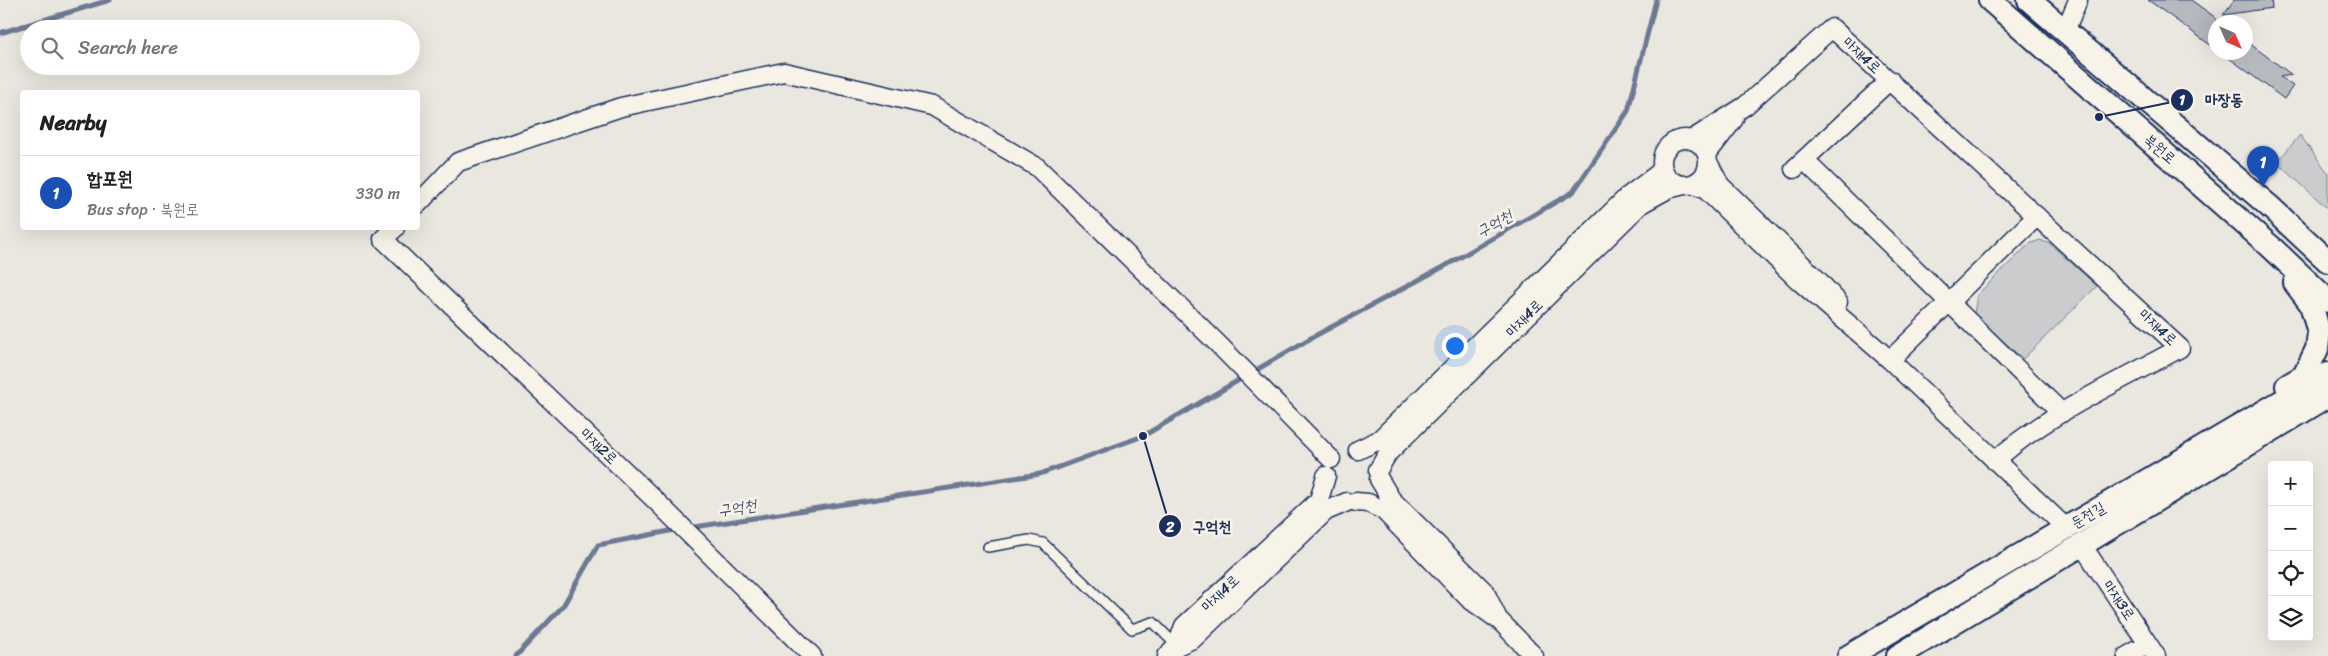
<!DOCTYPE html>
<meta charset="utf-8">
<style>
:root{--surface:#fff;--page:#f2f2f2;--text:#202124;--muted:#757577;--line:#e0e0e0;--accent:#1f6fb2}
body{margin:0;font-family:Sriracha,"Poor Story",sans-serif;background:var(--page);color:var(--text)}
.controls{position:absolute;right:15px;bottom:15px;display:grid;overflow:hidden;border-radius:5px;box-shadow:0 5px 20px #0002}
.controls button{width:45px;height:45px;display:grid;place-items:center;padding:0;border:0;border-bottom:1px solid var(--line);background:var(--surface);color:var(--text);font:25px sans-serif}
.compass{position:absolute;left:2208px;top:15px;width:45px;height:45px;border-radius:50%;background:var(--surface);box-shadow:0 5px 20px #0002;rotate:135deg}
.you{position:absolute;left:1454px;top:345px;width:18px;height:18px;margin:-12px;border:4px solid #fff;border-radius:50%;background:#1a73e8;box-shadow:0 0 0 8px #1a73e833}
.badge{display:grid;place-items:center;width:32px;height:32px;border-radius:50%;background:var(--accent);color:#fff;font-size:16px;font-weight:700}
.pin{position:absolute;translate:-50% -41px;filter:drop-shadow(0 1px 2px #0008)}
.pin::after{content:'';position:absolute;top:26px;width:18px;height:15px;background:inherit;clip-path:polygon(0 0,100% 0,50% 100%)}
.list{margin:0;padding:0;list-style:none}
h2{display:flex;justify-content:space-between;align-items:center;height:65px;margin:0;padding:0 20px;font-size:21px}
h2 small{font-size:16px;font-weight:400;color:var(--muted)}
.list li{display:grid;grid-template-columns:32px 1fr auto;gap:15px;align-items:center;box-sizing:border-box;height:75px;padding:0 20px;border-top:1px solid var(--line)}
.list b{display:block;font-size:19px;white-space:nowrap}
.list p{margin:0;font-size:16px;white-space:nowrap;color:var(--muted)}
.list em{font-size:16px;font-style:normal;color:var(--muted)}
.icon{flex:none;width:28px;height:28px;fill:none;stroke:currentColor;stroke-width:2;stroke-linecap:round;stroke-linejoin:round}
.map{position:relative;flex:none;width:2328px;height:656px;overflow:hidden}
.search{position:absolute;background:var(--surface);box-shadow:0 5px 20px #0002;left:20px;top:20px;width:400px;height:55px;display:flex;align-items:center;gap:12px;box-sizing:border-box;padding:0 18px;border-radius:28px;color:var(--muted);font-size:19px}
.panel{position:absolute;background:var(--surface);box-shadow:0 5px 20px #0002;left:20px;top:90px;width:400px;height:140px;border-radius:5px}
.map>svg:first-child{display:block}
</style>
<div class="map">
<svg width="2328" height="656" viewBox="0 0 2328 656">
<rect width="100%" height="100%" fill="#eae7e0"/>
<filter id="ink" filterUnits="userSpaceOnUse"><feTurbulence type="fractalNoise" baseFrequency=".02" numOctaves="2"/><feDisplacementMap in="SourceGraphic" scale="10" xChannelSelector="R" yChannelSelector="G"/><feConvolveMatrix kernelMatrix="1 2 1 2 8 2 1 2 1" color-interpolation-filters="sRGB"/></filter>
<g filter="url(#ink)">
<!-- green -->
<path fill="#cbcccd" stroke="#737e96" d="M2300 135 2328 173V209L2277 162Z
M2040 240 2050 244 2097 286 2023 359 1974 314 1977 295 2029 244Z"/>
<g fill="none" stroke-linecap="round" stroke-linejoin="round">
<!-- stream -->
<path stroke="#6d7892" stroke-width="5" d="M0 33 110 0
M688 528 1040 474 1143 436 1311 338 1452 262 1573 192 1628 111 1656 0
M516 656 563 606 598 545 680 529"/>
</g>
<!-- building -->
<path fill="#b6babf" stroke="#1b2f5e" d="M2148 0H2191L2216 18V49Z
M2234 0H2271L2272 8 2223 15Z
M2246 41 2292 75 2280 77 2293 86 2284 99 2221 52H2246Z"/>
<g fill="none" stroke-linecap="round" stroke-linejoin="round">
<defs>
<path id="service" d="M988 547 1029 540 1043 543 1132 629 1153 622 1177 646"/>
<path id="minor" d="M2065 31 2078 0
M1662 162a23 23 0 1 1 46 0a23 23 0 1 1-46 0Z
M1691 140 1745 106 1832 28 2180 348C2122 380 2043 416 1995 461
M1707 154 1734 119
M1804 160 2062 413
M1708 162 1720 185 1818 280 1838 302
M1794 169 1890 80
M1692 184 1706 190 1798 280 1890 360 2066 528
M418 204 458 162 621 107 784 72 932 106 1037 167 1217 343 1331 459
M395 228 383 239 655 500 812 656
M1890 360 2037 216
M1358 450 1379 440 1627 197 1659 173 1662 167
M1378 470 1388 453 1641 204 1668 189 1684 185
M1379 479 1391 499 1485 592 1498 619
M1356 502 1368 503 1383 510 1469 599 1500 621 1534 656
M2082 545 2156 656
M1177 646 1184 626 1319 500 1326 476
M1167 656 1177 646 1193 639 1326 511 1347 502
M2127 656 2148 644"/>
<path id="tertiary" d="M1990 0 2271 247 2328 301
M2029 0 2269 206 2328 261
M2287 386 2304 376 2317 349 2319 333 2311 304 2295 283
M1849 656 2328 374
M1898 656 2328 396"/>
</defs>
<!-- service casing -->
<use href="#service" stroke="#1b2f5e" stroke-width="12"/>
<!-- minor casing -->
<use href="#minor" stroke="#1b2f5e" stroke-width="21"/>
<!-- tertiary casing -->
<use href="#tertiary" stroke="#1b2f5e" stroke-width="26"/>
<!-- service -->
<use href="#service" stroke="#f7f3e8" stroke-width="9"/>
<!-- minor -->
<use href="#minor" stroke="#f7f3e8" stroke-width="18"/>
<!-- tertiary -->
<use href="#tertiary" stroke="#f7f3e8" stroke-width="22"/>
</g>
</g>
<g text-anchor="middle" stroke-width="5" stroke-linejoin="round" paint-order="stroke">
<!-- street labels -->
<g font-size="15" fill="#1b2f5e" stroke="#f7f3e8">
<text transform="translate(1862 55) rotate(43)" y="5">마재4로</text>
<text transform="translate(2160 149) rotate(41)" y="5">북원로</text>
<text transform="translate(1524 318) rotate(-45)" y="5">마재4로</text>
<text transform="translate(2158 327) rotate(43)" y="5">마재4로</text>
<text transform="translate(599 446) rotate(44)" y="5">마재2로</text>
<text transform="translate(2088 515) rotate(-30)" y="5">둔전길</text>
<text transform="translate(1220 593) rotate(-43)" y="5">마재4로</text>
<text transform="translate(2119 600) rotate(56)" y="5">마재3로</text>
</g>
<!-- water labels -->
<g font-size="16" font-style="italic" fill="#445378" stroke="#f7f3e8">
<text transform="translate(1494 223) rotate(-30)" y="6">구억천</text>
<text transform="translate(737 507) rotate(-9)" y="6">구억천</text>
</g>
</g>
<!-- callouts -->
<path fill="none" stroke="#1b2f5e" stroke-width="2" d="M2099 117L2182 100M1143 436L1170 526"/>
<g fill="#1b2f5e" stroke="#f7f3e8" stroke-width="2">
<circle cx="2099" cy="117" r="5"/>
<circle cx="1143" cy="436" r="5"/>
<circle cx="2182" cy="100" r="12"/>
<circle cx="1170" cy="526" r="12"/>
</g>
<g font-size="15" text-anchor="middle" font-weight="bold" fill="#fff">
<text x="2182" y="105">1</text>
<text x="1170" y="532">2</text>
</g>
<g font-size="16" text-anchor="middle" font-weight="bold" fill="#1b2f5e" stroke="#f7f3e8" stroke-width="5" stroke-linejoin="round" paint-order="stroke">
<text x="2224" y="105">마장동</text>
<text x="1212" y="532">구억천</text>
</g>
</svg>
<div class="controls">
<button>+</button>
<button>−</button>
<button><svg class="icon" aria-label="locate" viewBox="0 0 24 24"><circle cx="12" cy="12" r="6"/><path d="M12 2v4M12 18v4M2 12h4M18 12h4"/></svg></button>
<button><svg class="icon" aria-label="layers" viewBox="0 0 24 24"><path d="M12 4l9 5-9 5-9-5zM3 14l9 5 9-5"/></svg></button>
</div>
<svg class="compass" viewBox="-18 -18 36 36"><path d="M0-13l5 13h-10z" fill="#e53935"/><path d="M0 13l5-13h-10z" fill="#757577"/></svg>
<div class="you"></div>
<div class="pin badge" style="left:2263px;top:187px;background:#1a4fb4">1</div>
<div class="search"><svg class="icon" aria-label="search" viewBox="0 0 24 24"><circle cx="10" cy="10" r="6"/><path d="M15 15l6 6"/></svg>Search here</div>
<section class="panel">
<h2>Nearby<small></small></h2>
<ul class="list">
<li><span class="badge" style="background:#1a4fb4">1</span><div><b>합포원</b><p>Bus stop · 북원로</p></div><em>330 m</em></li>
</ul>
</section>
</div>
